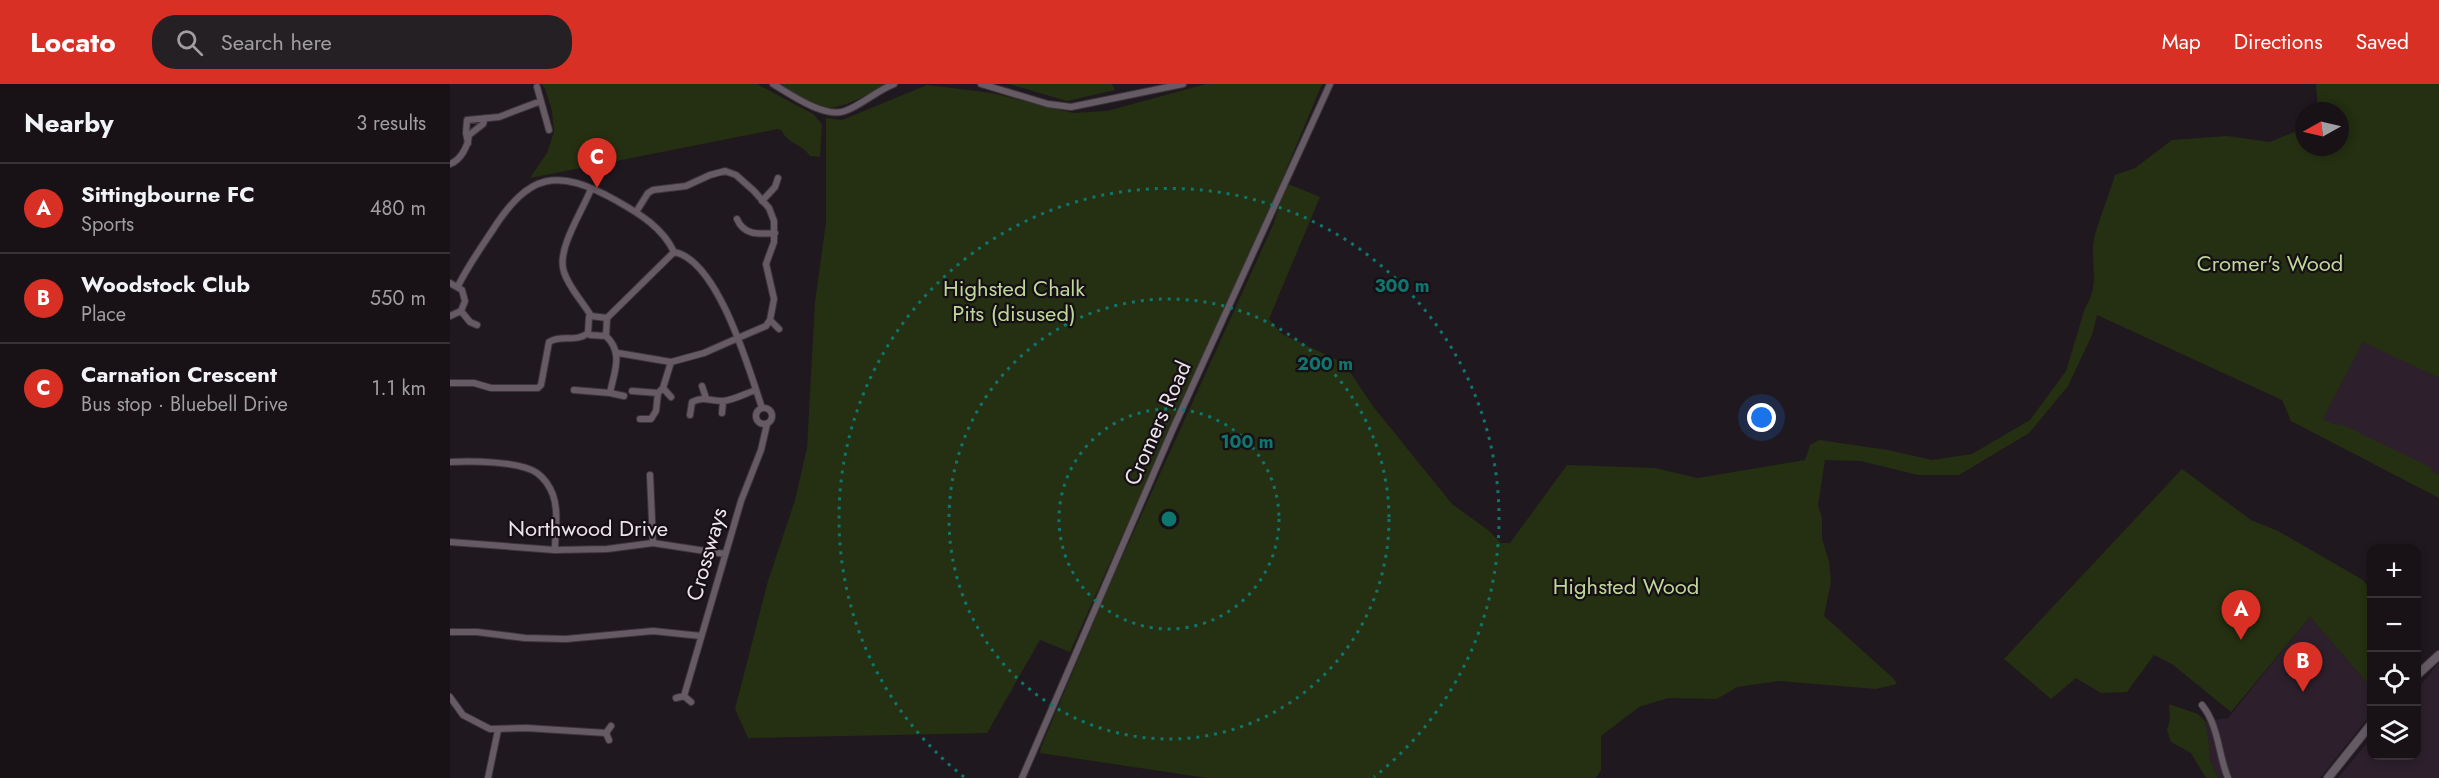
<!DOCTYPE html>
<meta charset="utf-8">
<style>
:root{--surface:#181217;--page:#252024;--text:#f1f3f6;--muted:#9f9ea1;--line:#363236;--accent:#d93025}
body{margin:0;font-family:Jost,sans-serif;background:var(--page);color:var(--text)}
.controls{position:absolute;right:18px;bottom:18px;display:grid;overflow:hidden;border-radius:12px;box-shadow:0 3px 9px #0003}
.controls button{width:54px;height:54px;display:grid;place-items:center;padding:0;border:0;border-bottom:2px solid var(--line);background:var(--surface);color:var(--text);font:30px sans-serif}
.compass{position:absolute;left:1845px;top:18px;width:54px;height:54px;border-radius:50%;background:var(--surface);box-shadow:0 3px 9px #0003;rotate:262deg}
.you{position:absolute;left:1312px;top:334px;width:21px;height:21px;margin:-15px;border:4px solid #fff;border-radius:50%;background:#1a73e8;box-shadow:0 0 0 9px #1a73e833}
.badge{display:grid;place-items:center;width:39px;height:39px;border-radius:50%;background:var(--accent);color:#fff;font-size:20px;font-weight:700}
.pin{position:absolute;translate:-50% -50px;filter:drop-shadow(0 2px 3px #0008)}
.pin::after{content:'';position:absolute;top:32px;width:21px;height:18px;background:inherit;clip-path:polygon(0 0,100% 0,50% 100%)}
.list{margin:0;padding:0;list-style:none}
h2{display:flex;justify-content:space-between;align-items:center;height:78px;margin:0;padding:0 24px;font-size:26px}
h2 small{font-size:20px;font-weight:400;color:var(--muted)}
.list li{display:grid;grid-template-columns:39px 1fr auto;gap:18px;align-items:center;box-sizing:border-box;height:90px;padding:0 24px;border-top:2px solid var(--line)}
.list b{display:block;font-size:22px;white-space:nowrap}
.list p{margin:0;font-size:20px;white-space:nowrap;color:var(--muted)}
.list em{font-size:20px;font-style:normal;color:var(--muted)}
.icon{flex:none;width:33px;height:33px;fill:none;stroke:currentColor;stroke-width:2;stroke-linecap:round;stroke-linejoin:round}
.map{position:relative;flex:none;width:1989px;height:694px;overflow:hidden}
header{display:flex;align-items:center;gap:36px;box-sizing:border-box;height:84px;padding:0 30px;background:var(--accent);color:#fff}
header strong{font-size:28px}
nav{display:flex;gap:33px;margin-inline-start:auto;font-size:21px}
.search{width:420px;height:54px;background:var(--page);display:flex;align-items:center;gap:15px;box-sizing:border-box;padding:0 21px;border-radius:24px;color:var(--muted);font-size:22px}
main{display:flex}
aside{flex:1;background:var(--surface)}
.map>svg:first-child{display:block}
</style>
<header>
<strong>Locato</strong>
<div class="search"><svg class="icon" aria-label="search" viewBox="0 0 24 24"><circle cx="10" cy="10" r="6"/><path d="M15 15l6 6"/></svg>Search here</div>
<nav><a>Map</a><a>Directions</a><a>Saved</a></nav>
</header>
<main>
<aside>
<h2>Nearby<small>3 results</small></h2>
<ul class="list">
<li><span class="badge">A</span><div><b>Sittingbourne FC</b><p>Sports</p></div><em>480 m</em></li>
<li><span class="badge">B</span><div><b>Woodstock Club</b><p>Place</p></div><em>550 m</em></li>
<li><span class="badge">C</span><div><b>Carnation Crescent</b><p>Bus stop · Bluebell Drive</p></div><em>1.1 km</em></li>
</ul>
</aside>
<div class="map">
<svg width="1989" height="694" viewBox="0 0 1989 694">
<rect width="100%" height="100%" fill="#20181f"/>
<!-- built -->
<path fill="#2d202c" d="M1913 257 1989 294V391L1873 335Z
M1860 533 1921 603V630L1870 694H1768L1759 674 1755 637 1778 634Z
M1989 578V694H1888L1921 654 1922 672H1966L1967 606Z"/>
<!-- green -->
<path fill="#243011" d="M91 0H307L363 30 372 40 370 73 360 72C351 59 339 61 331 46L328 45 80 94 97 69 104 48 102 27 95 4Z
M330 0H436C421 9 388 28 371 23 357 18 343 7 330 0Z
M559 0H662L665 6 617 17Z
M756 0H872L831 98 620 568 590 556 537 649 298 654 285 625 318 497 345 416 357 364 365 218 376 138V34L392 36 477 1 542 9 623 29 657 27Z
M1866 0H1989V294L1913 258 1873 335 1886 341 1891 340 1982 384 1981 387 1989 391V414L1841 337 1832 316 1647 231 1642 251 1618 302 1579 349 1509 391H1468L1411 377 1375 376 1368 421 1372 434V455L1379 477 1381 498 1374 532 1444 595 1447 600 1426 605 1329 597 1287 603 1267 615 1218 614 1189 623 1151 652V686L1146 694H757L590 669 591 663 660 500 823 141 836 102 841 101 870 113 819 235 832 250 894 279 922 321 1002 420 1038 446 1051 459H1060L1117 381 1205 384 1248 394 1355 376 1360 361 1369 356 1438 366 1482 376 1522 370 1580 336 1616 287 1635 224C1652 198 1638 176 1645 150 1651 130 1659 111 1665 91L1685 84 1722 56 1777 52 1820 58 1854 44V63H1890V27H1868Z
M1732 385 1801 436 1828 447 1913 496 1921 507V603L1860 533 1781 628 1722 580 1704 571 1677 608 1651 609 1626 594 1601 615 1554 575Z
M1719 620 1748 630 1755 637 1759 662V674L1768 694H1756L1741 669 1721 658 1717 646 1720 635Z"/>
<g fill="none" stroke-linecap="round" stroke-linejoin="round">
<defs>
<path id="minor" d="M323 0C340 10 375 35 395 27 412 21 426 7 444 0
M531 0 598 20 621 23 733 0
M87 3 99 46
M18 59 16 49 17 36 49 33 91 17
M0 80C11 76 18 62 19 51L33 40 35 34
M141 105C132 128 106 166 114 188 119 204 133 218 141 232L157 234
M312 117 325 103 328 94
M186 128 198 109 203 106 236 102 260 91 275 87 286 91 304 107 319 124 324 137V158L316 180 324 215 320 236 316 242 288 254 254 269 221 278
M287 135C294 152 310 150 325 149
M0 199 12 206 15 217 11 227 0 232
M8 202C18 182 30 165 42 147 79 89 106 83 167 117 190 130 213 144 224 168 268 176 299 285 312 324
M11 227 20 238 27 241
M141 232 139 233 138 249 140 251 156 252
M157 234 224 168
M320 236 329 245
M168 269 221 278
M0 299H24L41 304H88L91 301 99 258C111 250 126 259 138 249
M252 302 256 314
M213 304 221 313
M124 306 160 309C164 288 174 269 156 252L157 234
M182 307 208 309 213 304 221 278
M160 309 174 312
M306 332a8 8 0 1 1 16 0a8 8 0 1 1-16 0Z
M272 329 273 317
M240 331 242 318C254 312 260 317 272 317 282 317 296 309 306 306
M190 335H201L206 327 208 309
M0 378C21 377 70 377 87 389 94 394 100 403 103 411 109 428 105 449 105 466
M200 391 203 459
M0 458 105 466 157 465 203 459 275 470
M0 548H27L75 554 116 555 203 547 251 552
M234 612 291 417 311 366 317 340
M0 613 13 631 40 645 76 644 156 649
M226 614 234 612 241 618
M1752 621C1769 642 1768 670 1778 694
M159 656 156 649 161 642
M38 694 48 646
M572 694 722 347 880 0"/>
<path id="tertiary" d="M1966 592 1989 571
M1878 694 1922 639"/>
</defs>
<!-- minor casing -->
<use href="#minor" stroke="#3c363b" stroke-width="8"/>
<!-- tertiary casing -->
<use href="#tertiary" stroke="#3c363b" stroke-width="10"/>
<!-- minor -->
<use href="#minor" stroke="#665b65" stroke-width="6"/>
<!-- tertiary -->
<use href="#tertiary" stroke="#665b65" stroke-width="8"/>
</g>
<!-- distance rings -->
<g fill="none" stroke="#0f766e" stroke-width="3" stroke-dasharray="3 6">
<circle cx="719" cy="435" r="110"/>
<circle cx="719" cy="435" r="220"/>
<path d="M514 693A330 330 0 1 1 924 693"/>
</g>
<g text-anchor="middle" stroke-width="4.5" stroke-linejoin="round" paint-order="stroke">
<!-- park labels -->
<g font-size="22" fill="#bdd896" stroke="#170f16">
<text x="1820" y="187">Cromer's Wood</text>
<text x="564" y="212">Highsted Chalk<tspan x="564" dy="25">Pits (disused)</tspan></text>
<text x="1176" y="510">Highsted Wood</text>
</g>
<!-- street labels -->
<g font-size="22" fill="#ebe5eb" stroke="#170f16">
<text transform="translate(707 339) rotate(-66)" y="8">Cromers Road</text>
<text x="138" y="452">Northwood Drive</text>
<text transform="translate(256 470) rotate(-74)" y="8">Crossways</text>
</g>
</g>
<circle cx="719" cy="435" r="9" fill="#0f766e" stroke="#170f16" stroke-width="3"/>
<g font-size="18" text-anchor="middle" font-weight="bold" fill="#0f766e" stroke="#170f16" stroke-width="4.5" stroke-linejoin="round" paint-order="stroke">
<text x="952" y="208">300 m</text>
<text x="875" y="286">200 m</text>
<text x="797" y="364">100 m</text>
</g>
</svg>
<div class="controls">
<button>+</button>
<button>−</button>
<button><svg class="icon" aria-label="locate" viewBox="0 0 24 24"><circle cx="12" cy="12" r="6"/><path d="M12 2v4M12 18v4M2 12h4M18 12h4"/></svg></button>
<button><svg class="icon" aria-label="layers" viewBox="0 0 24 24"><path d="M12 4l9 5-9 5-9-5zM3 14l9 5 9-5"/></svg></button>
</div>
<svg class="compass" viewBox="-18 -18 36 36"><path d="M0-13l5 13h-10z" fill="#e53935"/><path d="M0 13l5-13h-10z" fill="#9f9ea1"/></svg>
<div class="you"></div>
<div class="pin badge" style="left:1791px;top:556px">A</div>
<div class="pin badge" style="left:1853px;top:608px">B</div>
<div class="pin badge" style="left:147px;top:104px">C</div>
</div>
</main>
